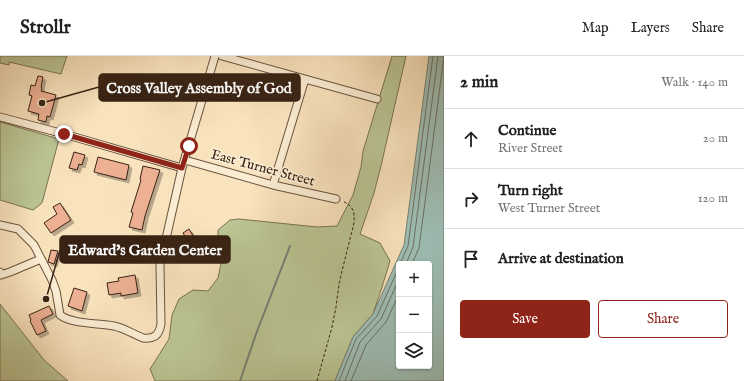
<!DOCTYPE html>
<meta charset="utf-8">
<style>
:root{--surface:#fff;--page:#f6f6f6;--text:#222;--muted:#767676;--line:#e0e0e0;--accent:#8f2418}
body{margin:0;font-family:"IM FELL English",serif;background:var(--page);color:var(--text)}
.controls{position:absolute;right:12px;bottom:12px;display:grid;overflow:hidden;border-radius:4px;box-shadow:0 1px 3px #0004}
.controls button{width:36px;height:36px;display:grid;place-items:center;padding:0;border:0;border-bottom:1px solid var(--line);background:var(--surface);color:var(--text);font:20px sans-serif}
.stop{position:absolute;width:12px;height:12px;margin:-9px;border:3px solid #8f2418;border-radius:50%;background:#fff}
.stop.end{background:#8f2418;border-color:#fff;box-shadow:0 1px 4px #0008}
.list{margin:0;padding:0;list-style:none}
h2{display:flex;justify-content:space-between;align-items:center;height:52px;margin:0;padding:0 16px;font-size:17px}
h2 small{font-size:13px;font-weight:400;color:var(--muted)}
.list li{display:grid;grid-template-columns:26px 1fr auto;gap:12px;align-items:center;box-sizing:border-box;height:60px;padding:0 16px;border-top:1px solid var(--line)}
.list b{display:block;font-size:15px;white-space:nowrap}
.list p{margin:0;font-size:13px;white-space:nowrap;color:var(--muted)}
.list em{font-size:13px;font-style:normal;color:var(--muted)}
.actions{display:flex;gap:8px;padding:12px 16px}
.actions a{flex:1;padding:9px 0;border:1px solid var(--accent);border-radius:4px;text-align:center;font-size:14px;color:var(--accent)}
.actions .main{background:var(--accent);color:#fff}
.icon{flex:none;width:22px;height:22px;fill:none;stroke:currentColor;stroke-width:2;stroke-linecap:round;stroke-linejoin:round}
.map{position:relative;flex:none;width:444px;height:325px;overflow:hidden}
header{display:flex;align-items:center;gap:24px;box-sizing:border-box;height:56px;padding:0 20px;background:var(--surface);border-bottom:1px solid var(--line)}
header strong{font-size:19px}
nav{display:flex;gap:22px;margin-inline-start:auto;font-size:14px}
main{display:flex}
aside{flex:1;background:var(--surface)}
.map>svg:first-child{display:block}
</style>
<header>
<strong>Strollr</strong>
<nav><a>Map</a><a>Layers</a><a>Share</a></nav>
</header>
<main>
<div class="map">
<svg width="444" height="325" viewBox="0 0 444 325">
<defs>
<filter id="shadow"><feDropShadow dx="3" dy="3" stdDeviation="0" flood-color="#0004"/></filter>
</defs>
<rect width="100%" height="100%" fill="#f9e3bd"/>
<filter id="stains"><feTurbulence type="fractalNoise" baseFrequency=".005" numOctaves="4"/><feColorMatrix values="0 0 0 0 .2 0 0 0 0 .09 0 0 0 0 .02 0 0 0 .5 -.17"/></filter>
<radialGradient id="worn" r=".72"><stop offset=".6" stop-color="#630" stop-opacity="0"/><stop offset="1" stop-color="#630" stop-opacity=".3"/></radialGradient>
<!-- green -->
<path fill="#bbc493" stroke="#797353" d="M0 0H67L61 18 9 6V9L0 7Z
M392 0H406L381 110 374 137 360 178 380 187 390 205 382 231 373 258 353 281 335 325H155L150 313 169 283 172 259 179 243 193 234 208 235 218 222 223 198 218 183V174L230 164 239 163 317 171 337 170 353 139 361 111 363 95Z
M0 66 59 83 42 147 37 151 33 154 0 144Z
M0 248 44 304 68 325H0Z"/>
<!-- water -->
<path fill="#9ebeb5" stroke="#758074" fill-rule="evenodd" d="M429 0H444V325H335L353 281 373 258 404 189ZM399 208H429V310H399Z"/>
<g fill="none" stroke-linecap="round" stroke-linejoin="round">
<!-- shore -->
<path stroke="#6a7064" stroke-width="1" d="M400 208 408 190 433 0
M406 208 413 191 438 0
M412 208 419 192 444 0
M339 325 356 283 377 260 399 211
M345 325 360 286 381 263 399 223
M351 325 366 289 386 266 399 238"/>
<!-- stream -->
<path stroke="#758074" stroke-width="2" d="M240 325 256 278 290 190"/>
</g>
<!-- building -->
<path fill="#edb093" stroke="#372213" filter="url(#shadow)" d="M38 20 43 21 41 31 42 32 41 35 56 39 50 61 47 60 46 66 38 64 39 58 28 55 32 40 29 39 31 29 35 30Z
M74 96 85 99 82 109 79 108 77 114 69 112Z
M98 101 129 109 126 124 94 116Z
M143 110 160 114 145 160 142 174 129 171 133 157 131 156 141 124 140 123Z
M60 147 71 164 51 177 44 167 57 158 53 151Z
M189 173 195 183 189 187 183 177Z
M51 194 58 195 54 208 48 206Z
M135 219 138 237 121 240V237L109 239 107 227 119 225 118 222Z
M74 232 87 236 82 255 68 250Z
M49 250 53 258 41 264 46 275 37 279 30 265 31 264 29 259Z"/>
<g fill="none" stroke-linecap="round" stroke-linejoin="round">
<defs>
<path id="minor" d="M222 0 377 43
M0 61 64 78 182 112
M185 104 273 129 336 143
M273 129 305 23
M0 169 18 173 34 189 52 224 56 235 60 259C71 268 99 267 114 270 124 272 133 278 143 282 155 283 159 279 161 268L160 209 182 112 215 0
M0 216 1 219 10 216 41 203"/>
</defs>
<!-- minor casing -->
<use href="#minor" stroke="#68523e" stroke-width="9"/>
<!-- path -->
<path stroke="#372213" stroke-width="1" stroke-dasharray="3 2" stroke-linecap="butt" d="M317 325 332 271 336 251 339 228 342 215 354 167C355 156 353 149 342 145"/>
<!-- minor -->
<use href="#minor" stroke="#fbedd4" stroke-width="7"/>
</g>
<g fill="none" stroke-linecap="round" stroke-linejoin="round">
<!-- route -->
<path stroke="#8f2418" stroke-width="5" d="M64 78 182 112 189 90"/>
</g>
<g text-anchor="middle" stroke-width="3.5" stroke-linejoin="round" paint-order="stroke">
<!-- street labels -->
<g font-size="14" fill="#372213" stroke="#fbedd4">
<text transform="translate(263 111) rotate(15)" y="5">East Turner Street</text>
</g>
</g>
<!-- callouts -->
<path fill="none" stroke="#372213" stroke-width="1.5" d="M42 47L99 31M46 243L60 194"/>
<g fill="#372213" stroke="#fbedd4" stroke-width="1.5">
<circle cx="42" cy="47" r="4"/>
<circle cx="46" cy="243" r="4"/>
</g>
<g fill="#372213" stroke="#372213" stroke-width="1.5">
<rect x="99" y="18" width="201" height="27" rx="4"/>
<rect x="60" y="180" width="170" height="27" rx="4"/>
</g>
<g font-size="15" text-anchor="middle" font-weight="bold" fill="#fff">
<text x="199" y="37">Cross Valley Assembly of God</text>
<text x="145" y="199">Edward's Garden Center</text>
</g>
<rect width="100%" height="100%" filter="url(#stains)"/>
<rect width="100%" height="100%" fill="url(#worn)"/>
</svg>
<div class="controls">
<button>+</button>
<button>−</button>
<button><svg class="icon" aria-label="layers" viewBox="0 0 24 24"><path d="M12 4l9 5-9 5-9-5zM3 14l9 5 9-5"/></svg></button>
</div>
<div class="stop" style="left:189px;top:90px"></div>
<div class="stop end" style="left:64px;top:78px"></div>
</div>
<aside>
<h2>2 min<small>Walk · 140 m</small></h2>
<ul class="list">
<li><svg class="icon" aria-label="ahead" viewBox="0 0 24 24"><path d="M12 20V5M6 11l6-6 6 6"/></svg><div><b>Continue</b><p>River Street</p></div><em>20 m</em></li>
<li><svg class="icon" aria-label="right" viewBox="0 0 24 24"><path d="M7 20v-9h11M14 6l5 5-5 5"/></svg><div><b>Turn right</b><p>West Turner Street</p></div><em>120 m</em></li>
<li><svg class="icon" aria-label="arrive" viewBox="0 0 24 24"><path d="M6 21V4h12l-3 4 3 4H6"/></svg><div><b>Arrive at destination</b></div></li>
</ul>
<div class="actions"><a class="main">Save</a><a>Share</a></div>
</aside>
</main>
